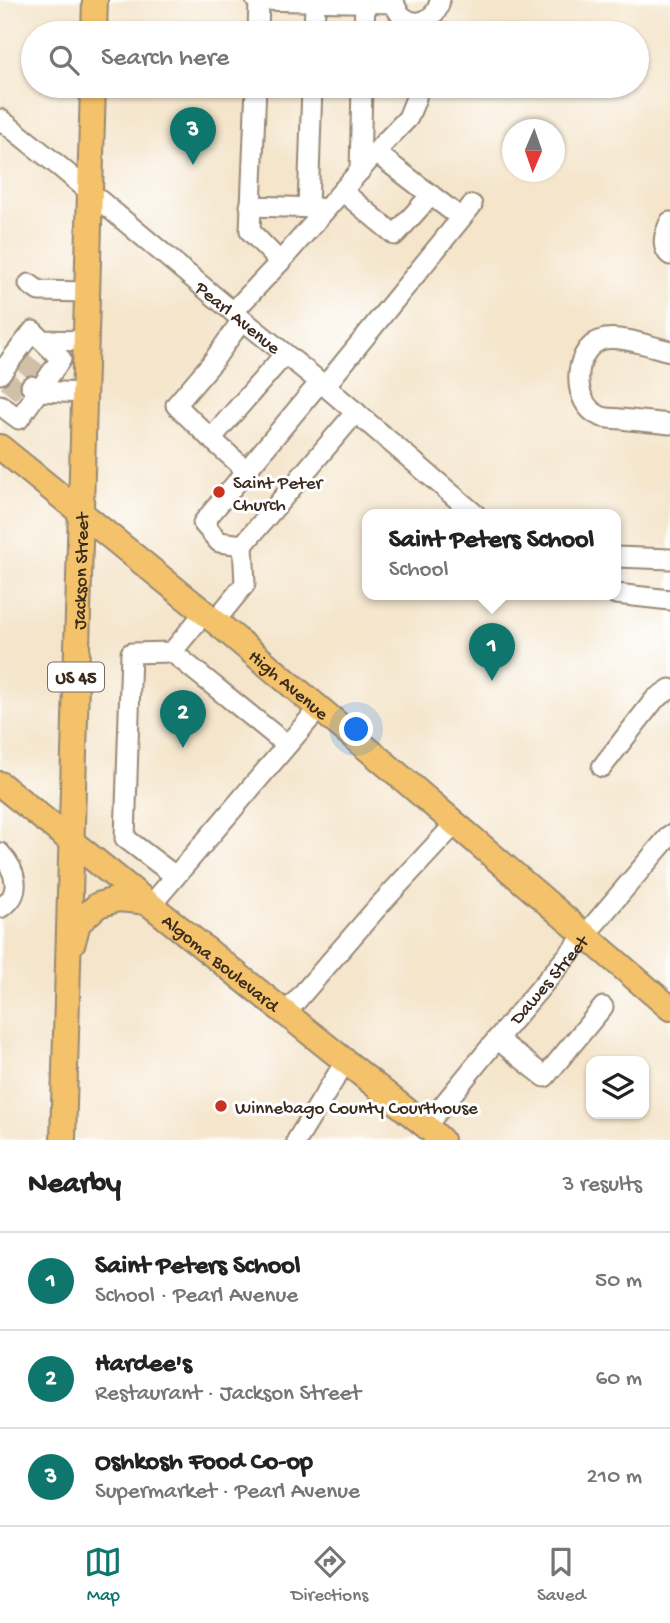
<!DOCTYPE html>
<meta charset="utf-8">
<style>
:root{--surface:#fff;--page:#f6f6f6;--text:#222;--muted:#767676;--line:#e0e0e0;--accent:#0f766e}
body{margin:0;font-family:"Gochi Hand",sans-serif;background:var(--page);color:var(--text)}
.controls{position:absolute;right:21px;bottom:21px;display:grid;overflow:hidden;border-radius:14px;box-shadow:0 2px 5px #0004}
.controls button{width:63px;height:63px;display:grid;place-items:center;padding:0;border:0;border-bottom:2px solid var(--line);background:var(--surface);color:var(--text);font:35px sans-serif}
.compass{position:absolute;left:502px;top:119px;width:63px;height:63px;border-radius:50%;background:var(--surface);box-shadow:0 2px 5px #0004;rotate:182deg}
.you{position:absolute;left:357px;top:730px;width:24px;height:24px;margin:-18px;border:5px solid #fff;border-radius:50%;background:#1a73e8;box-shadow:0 0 0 10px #1a73e833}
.badge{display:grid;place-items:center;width:46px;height:46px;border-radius:50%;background:var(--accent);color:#fff;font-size:23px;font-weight:700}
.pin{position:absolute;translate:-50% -58px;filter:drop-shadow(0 2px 4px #0008)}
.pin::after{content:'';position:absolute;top:37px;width:24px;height:21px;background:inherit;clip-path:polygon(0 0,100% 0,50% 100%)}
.popup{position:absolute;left:362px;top:509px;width:259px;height:91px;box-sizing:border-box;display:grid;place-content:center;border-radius:14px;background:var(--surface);filter:drop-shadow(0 2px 5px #0005);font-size:23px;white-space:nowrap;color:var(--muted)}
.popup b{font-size:26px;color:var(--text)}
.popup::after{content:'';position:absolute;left:50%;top:100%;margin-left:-14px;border:14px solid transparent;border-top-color:var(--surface)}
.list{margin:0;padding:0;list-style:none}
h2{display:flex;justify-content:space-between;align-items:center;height:91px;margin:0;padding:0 28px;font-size:30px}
h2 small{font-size:23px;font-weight:400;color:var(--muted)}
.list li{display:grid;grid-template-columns:46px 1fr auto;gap:21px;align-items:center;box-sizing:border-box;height:98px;padding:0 28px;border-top:2px solid var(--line)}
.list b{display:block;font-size:26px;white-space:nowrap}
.list p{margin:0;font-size:23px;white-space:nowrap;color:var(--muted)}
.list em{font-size:23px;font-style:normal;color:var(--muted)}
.icon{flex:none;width:38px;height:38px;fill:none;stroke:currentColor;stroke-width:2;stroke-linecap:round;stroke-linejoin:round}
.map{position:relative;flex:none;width:670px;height:1140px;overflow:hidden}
.search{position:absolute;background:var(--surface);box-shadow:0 2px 5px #0004;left:21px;right:21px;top:21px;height:77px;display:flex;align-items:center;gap:18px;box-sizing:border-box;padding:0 24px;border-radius:38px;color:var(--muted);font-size:26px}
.sheet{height:385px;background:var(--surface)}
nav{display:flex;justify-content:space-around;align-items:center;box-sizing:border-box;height:98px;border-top:2px solid var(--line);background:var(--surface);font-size:19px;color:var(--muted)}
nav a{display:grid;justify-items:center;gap:4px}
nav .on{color:var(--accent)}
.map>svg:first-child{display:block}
</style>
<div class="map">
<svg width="670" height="1140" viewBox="0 0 670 1140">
<rect width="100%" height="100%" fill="#fff"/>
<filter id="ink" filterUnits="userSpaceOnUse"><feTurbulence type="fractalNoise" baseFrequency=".0143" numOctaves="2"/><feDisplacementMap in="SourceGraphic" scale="14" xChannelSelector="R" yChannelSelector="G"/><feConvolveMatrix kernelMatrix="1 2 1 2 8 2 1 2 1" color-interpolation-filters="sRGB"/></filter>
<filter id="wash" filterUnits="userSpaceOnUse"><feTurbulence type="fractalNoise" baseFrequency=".00686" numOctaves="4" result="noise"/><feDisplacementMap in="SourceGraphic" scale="28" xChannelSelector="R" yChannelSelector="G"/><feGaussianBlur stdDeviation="1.57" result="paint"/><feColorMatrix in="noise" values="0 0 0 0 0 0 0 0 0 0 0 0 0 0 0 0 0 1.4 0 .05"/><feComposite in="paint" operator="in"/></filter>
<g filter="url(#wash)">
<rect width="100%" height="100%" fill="#f4e5cb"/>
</g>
<g filter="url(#ink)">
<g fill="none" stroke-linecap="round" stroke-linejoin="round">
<!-- minor-tunnel -->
<path stroke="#cfc0a8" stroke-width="19" stroke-dasharray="19 10" stroke-linecap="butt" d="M23 362 39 374
M7 381 24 395"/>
<defs>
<g id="minor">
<path d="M256 0 394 3"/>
<path d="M394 0C399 30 435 29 440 0"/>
<path d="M258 33 259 0"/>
<path d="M314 33 315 2"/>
<path d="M364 33 365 2"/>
<path d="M256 86 250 231 280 262"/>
<path id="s1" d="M0 119 60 167 233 312 325 386 476 515"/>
<path d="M376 153 461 218"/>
<path d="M360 171 362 86"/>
<path d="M342 191 395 235 431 195"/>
<path d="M250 206 319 208"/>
<path d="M308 208 312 86"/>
<path d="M670 222C665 233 660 246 670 255"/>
<path d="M29 284 39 291 87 292"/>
<path d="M233 312 280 262 384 143 408 118 416 98 417 86"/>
<path d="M242 320 211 364 176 405 208 436 216 433 285 354"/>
<path d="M670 351C652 347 618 334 601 340 571 351 572 405 600 416 606 419 615 418 621 419 637 421 654 422 670 424"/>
<path d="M0 374 33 331 42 340 86 341"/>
<path d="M320 382 203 523 219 542 243 545 356 412"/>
<path d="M31 386 39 391 84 393"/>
<path d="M325 386 472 205"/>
<path d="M0 405 19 419 61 359 42 340"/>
<path d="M208 436 247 471"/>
<path d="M616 557 670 559"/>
<path d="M616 594 670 600"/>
<path d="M215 621 245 584 243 545"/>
<path d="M172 652 287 745"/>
<path d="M602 767 655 699 670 689"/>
<path d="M0 853C16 870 24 895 0 908"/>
<path d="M175 876 125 838 131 653 172 652 205 612"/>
<path d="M151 905 319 708"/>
<path d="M285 1014 376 909 455 824"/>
<path d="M497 1039 545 1077 603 1007"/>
<path id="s2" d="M426 1126 497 1039 670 835"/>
<path d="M297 1140 345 1062"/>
</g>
<g id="major">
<path d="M94 33 95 0"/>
<path id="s3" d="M0 447 228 632 388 766 670 1008"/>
<path id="s4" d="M0 784 426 1126 441 1140"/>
<path d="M73 942 78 923 98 905 118 899 139 901 147 903"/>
<path id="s5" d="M63 1140 93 86"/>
</g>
</defs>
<!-- minor casing -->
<use href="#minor" stroke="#988874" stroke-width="23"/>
<!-- major casing -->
<use href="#major" stroke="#988874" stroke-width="28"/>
<!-- minor -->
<use href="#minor" stroke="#fff" stroke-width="19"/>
<!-- major -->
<use href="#major" stroke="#f3c26a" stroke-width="24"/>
</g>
</g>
<!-- markers -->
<g fill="#c8321e" stroke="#fff" stroke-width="2.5">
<circle cx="219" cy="492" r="7"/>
<circle cx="221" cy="1106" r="7"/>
</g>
<g text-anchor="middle" stroke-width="6" stroke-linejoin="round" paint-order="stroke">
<!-- shield labels -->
<rect fill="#fff" stroke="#766a62" stroke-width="2" x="48" y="662.5" width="56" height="29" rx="5"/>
<g font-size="18" font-weight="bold" fill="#3b2a1e">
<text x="76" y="683">US 45</text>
</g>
<!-- street labels -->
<g font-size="19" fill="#3b2a1e" stroke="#fff">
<text dy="7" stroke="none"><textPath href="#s1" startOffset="310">Pearl Avenue</textPath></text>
<text dy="7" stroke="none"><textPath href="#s5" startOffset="569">Jackson Street</textPath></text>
<text dy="7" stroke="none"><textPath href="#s3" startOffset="374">High Avenue</textPath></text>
<text dy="7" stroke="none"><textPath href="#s4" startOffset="284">Algoma Boulevard</textPath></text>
<text dy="7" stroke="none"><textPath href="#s2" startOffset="191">Dawes Street</textPath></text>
</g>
<!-- poi labels -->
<g font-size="19" fill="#3b2a1e" stroke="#fff" text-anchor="start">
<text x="233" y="488">Saint Peter<tspan x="233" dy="22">Church</tspan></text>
<text x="235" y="1113">Winnebago County Courthouse</text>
</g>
</g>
</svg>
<div class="controls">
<button><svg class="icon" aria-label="layers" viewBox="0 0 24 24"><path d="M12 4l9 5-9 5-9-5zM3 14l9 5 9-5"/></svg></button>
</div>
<svg class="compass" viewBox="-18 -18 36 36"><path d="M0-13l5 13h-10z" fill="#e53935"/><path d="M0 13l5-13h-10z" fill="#767676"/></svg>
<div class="you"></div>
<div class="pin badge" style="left:492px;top:681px">1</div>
<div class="popup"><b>Saint Peters School</b>School</div>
<div class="pin badge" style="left:183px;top:748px">2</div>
<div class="pin badge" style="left:193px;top:165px">3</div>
<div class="search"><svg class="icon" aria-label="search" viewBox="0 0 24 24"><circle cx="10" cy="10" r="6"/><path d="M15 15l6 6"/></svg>Search here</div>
</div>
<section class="sheet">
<h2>Nearby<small>3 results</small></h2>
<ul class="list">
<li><span class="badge">1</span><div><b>Saint Peters School</b><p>School · Pearl Avenue</p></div><em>50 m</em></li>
<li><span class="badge">2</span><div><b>Hardee's</b><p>Restaurant · Jackson Street</p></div><em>60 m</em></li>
<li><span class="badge">3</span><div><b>Oshkosh Food Co-op</b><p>Supermarket · Pearl Avenue</p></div><em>210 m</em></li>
</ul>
</section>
<nav>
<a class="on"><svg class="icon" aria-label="map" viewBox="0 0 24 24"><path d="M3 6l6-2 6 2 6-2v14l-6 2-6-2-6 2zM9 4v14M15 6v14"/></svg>Map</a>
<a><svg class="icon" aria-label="directions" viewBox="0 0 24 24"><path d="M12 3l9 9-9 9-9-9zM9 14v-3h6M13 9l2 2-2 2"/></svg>Directions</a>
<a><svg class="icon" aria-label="saved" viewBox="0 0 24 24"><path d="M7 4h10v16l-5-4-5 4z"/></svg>Saved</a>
</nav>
